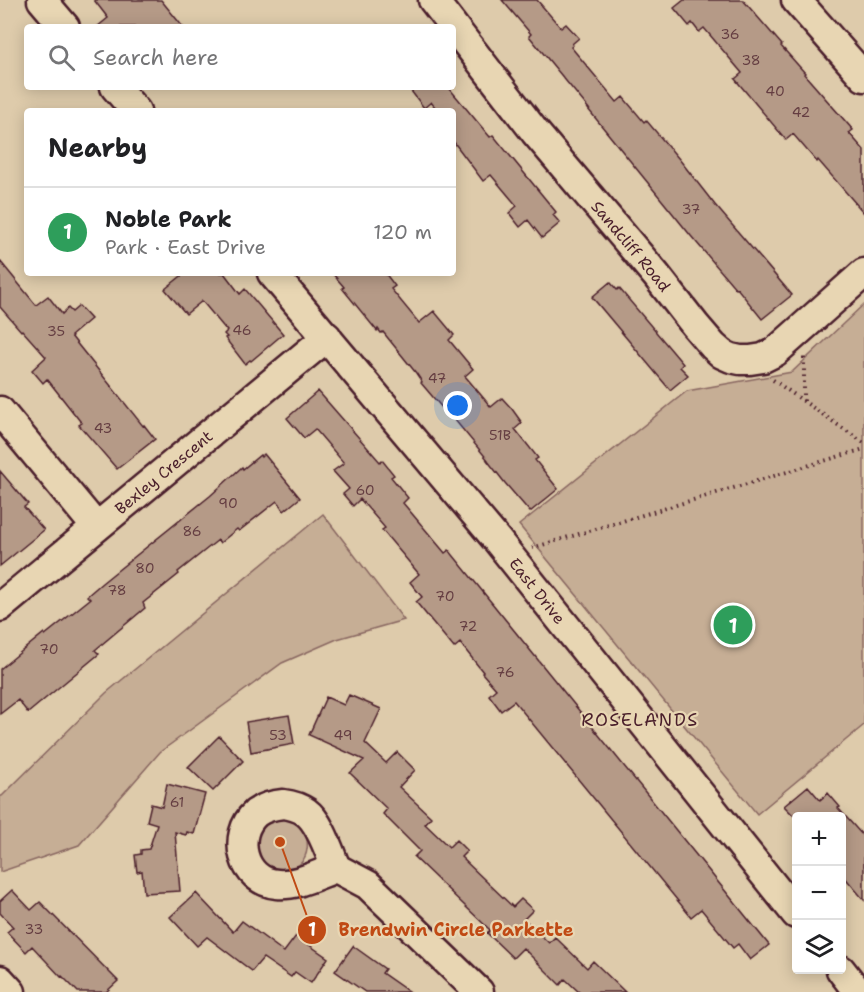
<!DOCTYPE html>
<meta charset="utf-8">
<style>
:root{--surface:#fff;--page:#f2f2f2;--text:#202124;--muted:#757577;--line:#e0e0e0;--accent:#d1495b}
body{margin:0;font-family:"Shantell Sans",sans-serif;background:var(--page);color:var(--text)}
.controls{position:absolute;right:18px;bottom:18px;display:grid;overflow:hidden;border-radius:6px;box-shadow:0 3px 15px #0003}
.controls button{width:54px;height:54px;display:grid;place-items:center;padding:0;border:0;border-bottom:2px solid var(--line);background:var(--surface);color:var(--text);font:30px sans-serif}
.you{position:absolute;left:458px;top:406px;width:21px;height:21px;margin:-15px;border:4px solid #fff;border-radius:50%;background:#1a73e8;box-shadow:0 0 0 9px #1a73e833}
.badge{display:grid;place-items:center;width:39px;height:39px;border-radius:50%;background:var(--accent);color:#fff;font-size:20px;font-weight:700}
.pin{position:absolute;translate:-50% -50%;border:3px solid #fff;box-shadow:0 2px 6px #0006}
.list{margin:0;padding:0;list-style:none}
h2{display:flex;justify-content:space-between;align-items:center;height:78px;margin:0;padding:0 24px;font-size:26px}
h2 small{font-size:20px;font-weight:400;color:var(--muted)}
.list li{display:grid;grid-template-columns:39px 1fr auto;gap:18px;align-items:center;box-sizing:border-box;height:90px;padding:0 24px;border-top:2px solid var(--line)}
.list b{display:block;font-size:22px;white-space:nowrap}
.list p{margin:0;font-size:20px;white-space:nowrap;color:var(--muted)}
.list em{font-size:20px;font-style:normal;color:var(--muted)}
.icon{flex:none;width:33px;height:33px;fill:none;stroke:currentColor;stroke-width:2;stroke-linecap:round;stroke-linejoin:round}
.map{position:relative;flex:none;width:864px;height:992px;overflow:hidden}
.search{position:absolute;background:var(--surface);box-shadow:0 3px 15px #0003;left:24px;top:24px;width:432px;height:66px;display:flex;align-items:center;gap:15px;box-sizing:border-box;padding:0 21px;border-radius:6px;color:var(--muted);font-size:22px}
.panel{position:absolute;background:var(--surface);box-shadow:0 3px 15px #0003;left:24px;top:108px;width:432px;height:168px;border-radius:6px}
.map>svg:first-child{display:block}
</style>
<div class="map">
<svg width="864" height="992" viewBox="0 0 864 992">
<rect width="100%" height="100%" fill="#decbab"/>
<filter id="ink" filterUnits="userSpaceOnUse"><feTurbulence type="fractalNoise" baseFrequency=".0167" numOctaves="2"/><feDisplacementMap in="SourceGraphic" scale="12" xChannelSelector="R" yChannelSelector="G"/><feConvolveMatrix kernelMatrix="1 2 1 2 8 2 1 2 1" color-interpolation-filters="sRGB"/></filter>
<g filter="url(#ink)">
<!-- green -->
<path fill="#c6ae95" stroke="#886660" stroke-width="1.5" d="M863 305 864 306V725L757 814 519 525 687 391 792 372Z
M323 514 404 620 337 639 282 663 160 752 79 845 0 872V796H2L106 693Z
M279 817C321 823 312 874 280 871 274 871 268 867 262 865L254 840 262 824Z"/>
<!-- building -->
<path fill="#b59a87" stroke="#4a1f2b" stroke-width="1.5" d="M94 0H161L183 27H97L108 18Z
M502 0H537L561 28 566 24 579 38 572 44 573 45 571 47 617 102 623 97 644 122 646 120 679 159 715 205 792 295 762 319 737 288 736 289 691 236 588 109H589L529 36 531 34Z
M684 0H743L782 45 781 46 805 73 804 74 853 130 849 133 864 150V213L818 160 817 162 793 134 786 140 735 79 742 73 704 28 699 32 692 23 689 26 674 8Z
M408 87H451L449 88 490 137 493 135 556 212 553 215 560 223 542 238 528 220 520 227 509 213 517 206 491 175 483 181 453 141V111H438L431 102 424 108Z
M0 261 36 305 48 296 62 314 68 308 72 312 79 306 91 319 71 336 143 426 144 425 155 439 117 469 79 425 82 423 80 421 47 379 43 383 32 370 46 357 22 330 21 331 0 307Z
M185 273H224L240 294 245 289 283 334 251 361 250 360 245 364 225 338 227 337 224 334 227 331 202 301 186 314 165 289Z
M332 273H385L395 286 391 289 419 323 434 311 454 335 449 340 473 369 465 376 491 407 502 398 512 409 522 423 515 429 538 458 535 460 558 489 530 512 505 483 487 460H488L450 414 449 416 421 383 422 382 416 373 383 332 381 333 378 329 377 331 342 288 344 287Z
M610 282 617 290 619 288 683 364 680 367 688 375 670 390 592 297Z
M318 391 380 462 382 460 394 475 391 477 408 498 403 503 445 553 449 550 769 945 750 960 738 944 733 948 701 909 691 917 514 701 501 711 489 695 496 689 482 673 483 672 460 643 454 648 416 602 422 597 410 582 419 574 382 530 385 528 360 499 353 506 343 494 349 489 333 471 344 463 315 429 304 438 287 418Z
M264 454 300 498 284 511 277 501 239 531 237 529 220 543 218 540 178 572 179 574 143 603 145 608 95 650 99 654 28 713 18 700 0 714V669L44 633 45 635 90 599 87 596 102 583 210 496 242 467 243 469 260 455 261 457Z
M0 471 28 504 24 507 44 530 0 566Z
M349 695 381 709 365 743 386 763 397 752 415 770 399 787 431 817 425 824 449 847 456 840 467 851 461 857 513 907 521 899 533 910 524 919 549 943 555 937 587 968 593 961 625 992H579L565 979 560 985 523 948 513 958 487 933 490 930 414 857 420 851 383 814 387 809 350 773 364 760 309 735 326 697 344 705Z
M289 715 294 744 251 752 246 722Z
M219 736 243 761 213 791 188 767Z
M167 784 205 794 194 834 187 832 186 835 175 832 180 891 144 893 142 871 137 872 135 855 141 854V850L149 849 157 824 147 821 151 804 162 807Z
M808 786 820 800 828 793 840 807 838 808 864 837V900L842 874V816H794L784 806Z
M12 890 31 910 40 902 118 981 106 992H78L62 976 61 977 32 946 26 952 7 932 13 927 0 913V901Z
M196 893 233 932 242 921 284 952 296 936 328 958 311 983 295 972 291 977 263 958 252 971 207 937 197 946 170 917Z
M353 946 385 969 382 973 409 992H365L335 971Z"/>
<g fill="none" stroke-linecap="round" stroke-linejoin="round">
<defs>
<g id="minor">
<path d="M42 0 65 27"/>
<path id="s1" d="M433 0 535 132 656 275 695 325 713 346 722 354 731 358 740 360H750L763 358 775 352 864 273"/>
<path d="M796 0 864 77"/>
<path d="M115 87 136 111"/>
<path id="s2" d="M272 273 497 540 796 914"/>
<path d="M0 411 96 527"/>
<path id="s3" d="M0 607 327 337"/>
<path d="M283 804C291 805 299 807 306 812 320 822 329 851 336 868 318 874 297 886 277 884 242 881 231 835 256 813 264 807 273 805 283 804Z"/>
<path d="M336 868 368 885 479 992"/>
<path d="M841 970 858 992"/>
<path d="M0 980 11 992"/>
</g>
</defs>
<!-- minor casing -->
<use href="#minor" stroke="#4a1f2b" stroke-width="33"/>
<!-- path -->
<path stroke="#4a1f2b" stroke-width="4" stroke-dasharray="1.5 4.5" stroke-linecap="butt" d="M773 380 864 443
M804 401V357
M532 548 864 449"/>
<!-- minor -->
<use href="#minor" stroke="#e8d6b3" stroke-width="28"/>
</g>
</g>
<g text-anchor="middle" stroke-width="4.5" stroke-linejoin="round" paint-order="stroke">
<!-- number labels -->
<g font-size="14" fill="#653e42">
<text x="730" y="39">36</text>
<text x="751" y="65">38</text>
<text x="775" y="96">40</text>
<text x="801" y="117">42</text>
<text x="691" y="214">37</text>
<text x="242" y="335">46</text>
<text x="56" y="336">35</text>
<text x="437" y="383">47</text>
<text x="103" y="433">43</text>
<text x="500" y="440">51B</text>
<text x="365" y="495">60</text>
<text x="228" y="508">90</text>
<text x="192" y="536">86</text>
<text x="145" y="573">80</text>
<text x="117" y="595">78</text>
<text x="445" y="601">70</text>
<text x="468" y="631">72</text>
<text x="49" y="654">70</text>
<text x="505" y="677">76</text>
<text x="278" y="740">53</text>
<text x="343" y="740">49</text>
<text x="177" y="807">61</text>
<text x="34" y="934">33</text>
</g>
<!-- street labels -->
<g font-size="16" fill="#4a1f2b" stroke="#e8d6b3">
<text dy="6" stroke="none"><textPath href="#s1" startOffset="316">Sandcliff Road</textPath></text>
<text dy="6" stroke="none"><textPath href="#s3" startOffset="212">Bexley Crescent</textPath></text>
<text dy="6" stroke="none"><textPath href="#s2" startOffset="414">East Drive</textPath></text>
</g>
<!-- neighbourhood labels -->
<g font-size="18" letter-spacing="1.5" fill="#4a1f2b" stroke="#e8d6b3">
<text x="640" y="726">ROSELANDS</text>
</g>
</g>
<!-- callouts -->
<path fill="none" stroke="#c04a14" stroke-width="2" d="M280 842L312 930"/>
<g fill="#c04a14" stroke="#e8d6b3" stroke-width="2">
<circle cx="280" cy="842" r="6"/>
<circle cx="312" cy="930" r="15"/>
</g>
<g font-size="18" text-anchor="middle" font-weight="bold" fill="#fff">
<text x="312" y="936">1</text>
</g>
<g font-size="18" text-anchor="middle" font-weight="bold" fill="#c04a14" stroke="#e8d6b3" stroke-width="4.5" stroke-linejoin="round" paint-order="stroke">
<text x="456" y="936">Brendwin Circle Parkette</text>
</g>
</svg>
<div class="controls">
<button>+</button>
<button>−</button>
<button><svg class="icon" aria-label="layers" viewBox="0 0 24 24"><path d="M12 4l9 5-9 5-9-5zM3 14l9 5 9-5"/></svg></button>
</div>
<div class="you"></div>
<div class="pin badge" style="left:733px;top:625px;background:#2e9e5b">1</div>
<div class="search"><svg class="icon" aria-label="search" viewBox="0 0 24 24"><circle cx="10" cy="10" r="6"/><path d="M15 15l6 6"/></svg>Search here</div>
<section class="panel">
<h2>Nearby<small></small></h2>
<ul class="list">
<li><span class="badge" style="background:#2e9e5b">1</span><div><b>Noble Park</b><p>Park · East Drive</p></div><em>120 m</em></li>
</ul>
</section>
</div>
